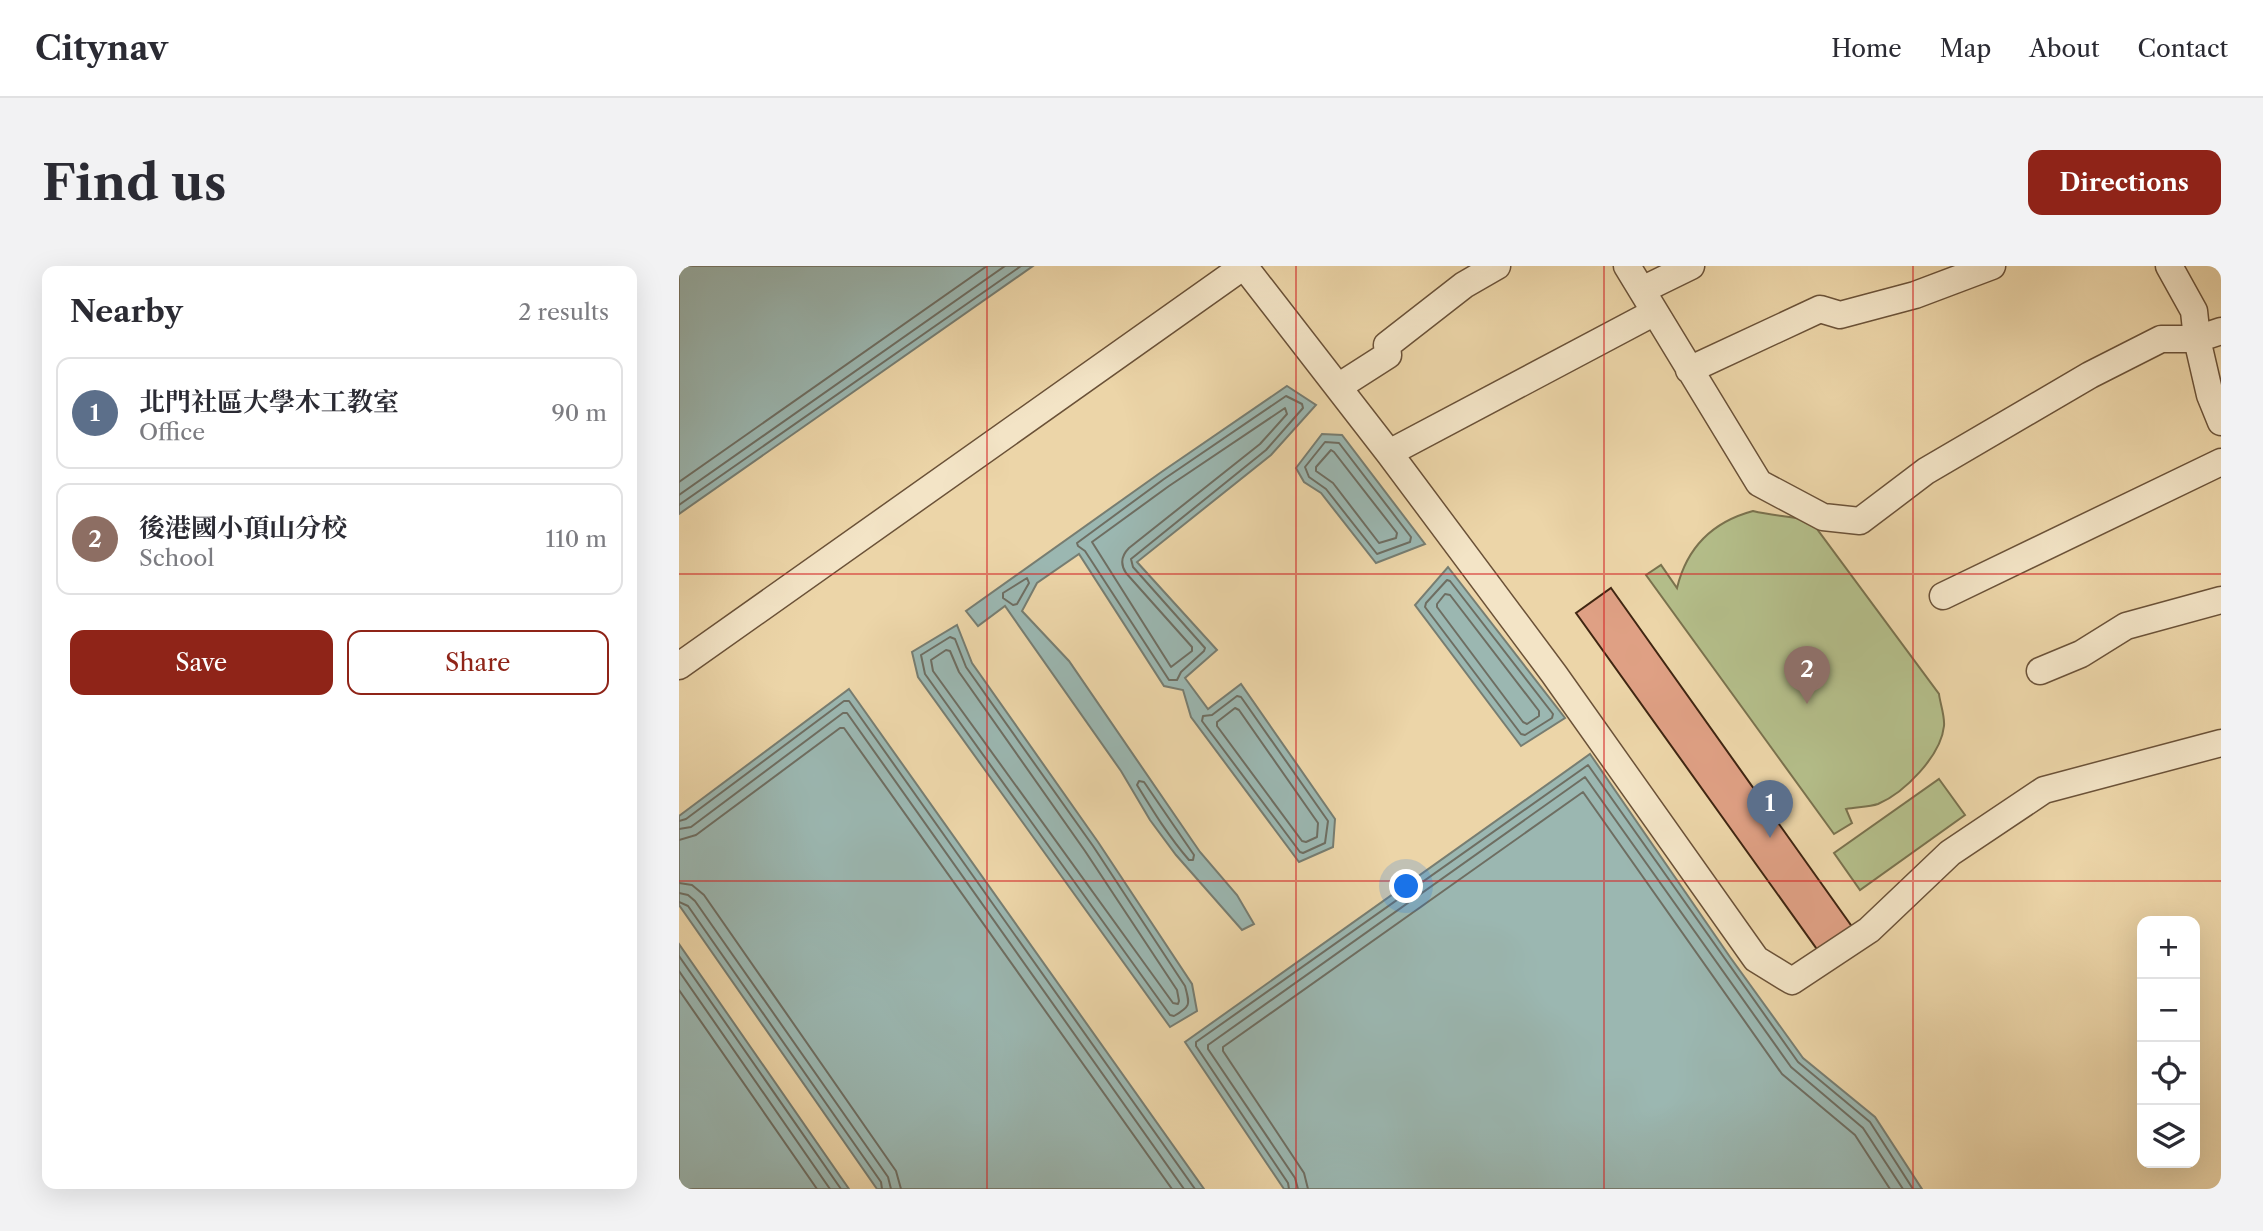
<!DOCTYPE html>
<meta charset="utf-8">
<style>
:root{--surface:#fff;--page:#f2f2f3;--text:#2b2b33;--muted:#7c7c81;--line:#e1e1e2;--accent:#8f2418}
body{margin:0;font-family:"Libre Caslon Text","Noto Serif TC",serif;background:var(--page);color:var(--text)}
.controls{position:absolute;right:21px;bottom:21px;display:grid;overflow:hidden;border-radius:14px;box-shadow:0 7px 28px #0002}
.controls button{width:63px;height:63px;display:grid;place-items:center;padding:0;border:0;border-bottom:2px solid var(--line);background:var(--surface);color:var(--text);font:35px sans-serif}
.you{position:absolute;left:728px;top:621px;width:24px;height:24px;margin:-18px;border:5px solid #fff;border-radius:50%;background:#1a73e8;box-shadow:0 0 0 10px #1a73e833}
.badge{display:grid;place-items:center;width:46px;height:46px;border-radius:50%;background:var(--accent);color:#fff;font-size:23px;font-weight:700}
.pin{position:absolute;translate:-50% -58px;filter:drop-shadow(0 2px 4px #0008)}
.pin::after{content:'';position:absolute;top:37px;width:24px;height:21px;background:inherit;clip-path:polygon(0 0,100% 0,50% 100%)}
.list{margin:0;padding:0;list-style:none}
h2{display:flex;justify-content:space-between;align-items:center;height:91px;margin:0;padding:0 28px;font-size:30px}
h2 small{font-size:23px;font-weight:400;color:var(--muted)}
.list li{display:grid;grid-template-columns:46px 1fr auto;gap:21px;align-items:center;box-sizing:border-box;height:112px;margin:0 14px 14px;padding:0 14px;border:2px solid var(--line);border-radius:14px}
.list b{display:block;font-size:26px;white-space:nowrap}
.list p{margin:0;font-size:23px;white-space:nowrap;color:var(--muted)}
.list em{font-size:23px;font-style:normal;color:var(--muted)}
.actions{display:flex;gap:14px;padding:21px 28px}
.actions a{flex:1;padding:16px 0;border:2px solid var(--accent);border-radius:14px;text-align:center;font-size:24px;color:var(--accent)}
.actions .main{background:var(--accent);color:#fff}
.icon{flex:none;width:38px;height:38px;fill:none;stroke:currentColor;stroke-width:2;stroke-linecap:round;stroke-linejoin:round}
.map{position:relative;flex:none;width:1542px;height:923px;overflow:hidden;border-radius:14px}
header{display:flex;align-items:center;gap:42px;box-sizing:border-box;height:98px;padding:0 35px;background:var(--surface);border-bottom:2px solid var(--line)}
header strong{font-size:33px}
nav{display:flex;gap:38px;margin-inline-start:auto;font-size:24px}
.intro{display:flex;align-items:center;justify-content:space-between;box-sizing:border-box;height:168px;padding:0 42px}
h1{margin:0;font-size:49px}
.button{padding:18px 32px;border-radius:14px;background:var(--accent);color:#fff;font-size:24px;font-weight:700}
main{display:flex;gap:42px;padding:0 42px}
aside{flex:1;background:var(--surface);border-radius:14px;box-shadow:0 7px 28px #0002}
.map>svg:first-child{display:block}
</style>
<header>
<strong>Citynav</strong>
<nav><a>Home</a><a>Map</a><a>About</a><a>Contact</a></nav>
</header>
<div class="intro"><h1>Find us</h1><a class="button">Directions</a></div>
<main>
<aside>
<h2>Nearby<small>2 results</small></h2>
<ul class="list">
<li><span class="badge" style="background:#5c6f8a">1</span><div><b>北門社區大學木工教室</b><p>Office</p></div><em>90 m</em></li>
<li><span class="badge" style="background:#8d6e63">2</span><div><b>後港國小頂山分校</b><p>School</p></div><em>110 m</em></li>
</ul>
<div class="actions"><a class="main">Save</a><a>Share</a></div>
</aside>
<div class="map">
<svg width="1542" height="923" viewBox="0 0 1542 923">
<rect width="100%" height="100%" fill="#ecd5a8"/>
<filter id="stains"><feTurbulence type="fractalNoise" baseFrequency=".00286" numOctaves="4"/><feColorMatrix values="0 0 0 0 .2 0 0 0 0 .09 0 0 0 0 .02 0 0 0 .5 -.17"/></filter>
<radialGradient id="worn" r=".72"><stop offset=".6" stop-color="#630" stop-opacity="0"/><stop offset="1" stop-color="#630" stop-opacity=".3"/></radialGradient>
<!-- green -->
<path fill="#b4be8a" stroke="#7a724e" stroke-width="2" d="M1074 245C1094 250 1113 250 1132 255L1260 428C1261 437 1266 450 1265 460 1262 490 1225 527 1199 538 1190 541 1177 541 1167 543L1173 557 1155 568 967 309 982 299 998 322C1008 281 1033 256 1074 245Z
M1260 513 1286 549 1181 624 1155 587Z"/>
<!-- water -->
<path fill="#9bb7b1" stroke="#777d71" stroke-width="2" d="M0 0H354L0 248Z
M608 120 637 139 592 189 458 296 538 384 506 412 529 443 562 418 656 553 654 581 620 596 512 451 504 424 485 420 400 288 358 317 343 345 390 395 521 586 558 629 575 658 563 664 497 589 471 554 442 505 326 340 299 360 287 345 481 207Z
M643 168 663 169 746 278 697 297 642 227 625 216 617 202Z
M769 301 886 452 842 480 736 339Z
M278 359 293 397 419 576 513 718 518 745 491 761 239 411 233 386Z
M170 423 525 923H198L0 639V550Z
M911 488 1051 691 1124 792 1196 851 1243 923H605L506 776Z
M0 678 170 923H0Z"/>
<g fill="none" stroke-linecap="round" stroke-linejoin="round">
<!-- shore -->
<path stroke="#6e6e62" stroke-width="2" d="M607 130 623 138 624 142 587 184 452 293 454 301 526 382 525 385 502 406 498 414H490L406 285 399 280 398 277 485 213Z
M606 142 608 148 581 178 450 282C442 290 441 298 447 307L513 381V385L492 401 413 276 490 220Z
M646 176 660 177 732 271 731 276 698 288 647 223 630 211 626 201Z
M652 184 655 186 718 267 717 272 700 277 654 217 637 205V201Z
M0 216 308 0
M0 229 326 0
M0 239 342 0
M348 312 350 317 338 338 334 339 324 332V327Z
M768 314 771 315 874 448 873 452 846 469 842 468 746 341 747 337Z
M766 328 771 329 860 445V450L848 458 844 456 758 341V338Z
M271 371 276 373 287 401 414 580 506 720C511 739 512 740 495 750L491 749 246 408 242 389Z
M267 384 271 385 280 406 406 585 498 724 500 735 499 738 494 737 254 405 252 394Z
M558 430 562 431 649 555 646 577 624 587 621 586 523 455 524 450 533 449Z
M556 442 560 444 639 557 638 571 627 576 623 575 538 460V456Z
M460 515 465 516 515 589 514 594H510C490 571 474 545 458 519Z
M0 555 7 553 165 435H170L516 923
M0 563 12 561 164 447H168L505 923
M0 574 17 569 161 462H165L493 923
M0 617 13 619 25 629 217 905 222 923
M0 627 9 629 16 635 209 911 212 923
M0 636 9 640 202 916 203 923
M0 690 162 923
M0 705 151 923
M0 724 138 923
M610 923 609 917 517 780V776L909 499 1119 796 1191 856 1234 923
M619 923 616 912 529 783V779L906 511 1112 801 1184 862 1224 923
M629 923 625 907 544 785V781L904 526 1103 808 1176 869 1211 923"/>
</g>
<!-- building -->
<path fill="#dfa084" stroke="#402612" stroke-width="2" d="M932 322 1174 662 1140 686 897 347Z"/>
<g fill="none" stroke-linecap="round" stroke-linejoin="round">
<defs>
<path id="minor" d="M565 0 710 187 875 408 1077 693 1113 715 1190 664 1271 587 1365 524 1542 477
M948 0 1080 217 1144 251 1181 255 1247 205 1411 109 1482 73H1518L1542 65
M1490 0 1515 45 1518 73 1531 129 1542 156
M963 24 1012 0
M1010 104 1141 43 1161 49 1236 29 1313 0
M659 121 709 89 708 79 785 19 818 0
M710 187 976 46
M1264 330 1542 196
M0 400 565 0
M1361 405 1402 388 1447 360 1542 334"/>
</defs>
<!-- minor casing -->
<use href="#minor" stroke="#6b5238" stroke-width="29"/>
<!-- minor -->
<use href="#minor" stroke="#f3e4c6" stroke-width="26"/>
</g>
<!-- grid -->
<path fill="none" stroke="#d62828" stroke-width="2" stroke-opacity="0.55" d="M308 0V923M617 0V923M925 0V923M1234 0V923M0 308H1542M0 615H1542"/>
<rect width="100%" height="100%" filter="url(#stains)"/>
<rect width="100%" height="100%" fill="url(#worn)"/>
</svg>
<div class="controls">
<button>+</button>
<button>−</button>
<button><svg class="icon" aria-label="locate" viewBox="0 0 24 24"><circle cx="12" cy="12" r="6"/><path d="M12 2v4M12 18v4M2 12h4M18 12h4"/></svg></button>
<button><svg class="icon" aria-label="layers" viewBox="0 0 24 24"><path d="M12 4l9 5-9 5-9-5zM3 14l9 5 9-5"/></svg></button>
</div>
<div class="you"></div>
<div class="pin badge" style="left:1091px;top:572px;background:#5c6f8a">1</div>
<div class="pin badge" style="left:1128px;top:438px;background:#8d6e63">2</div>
</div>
</main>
